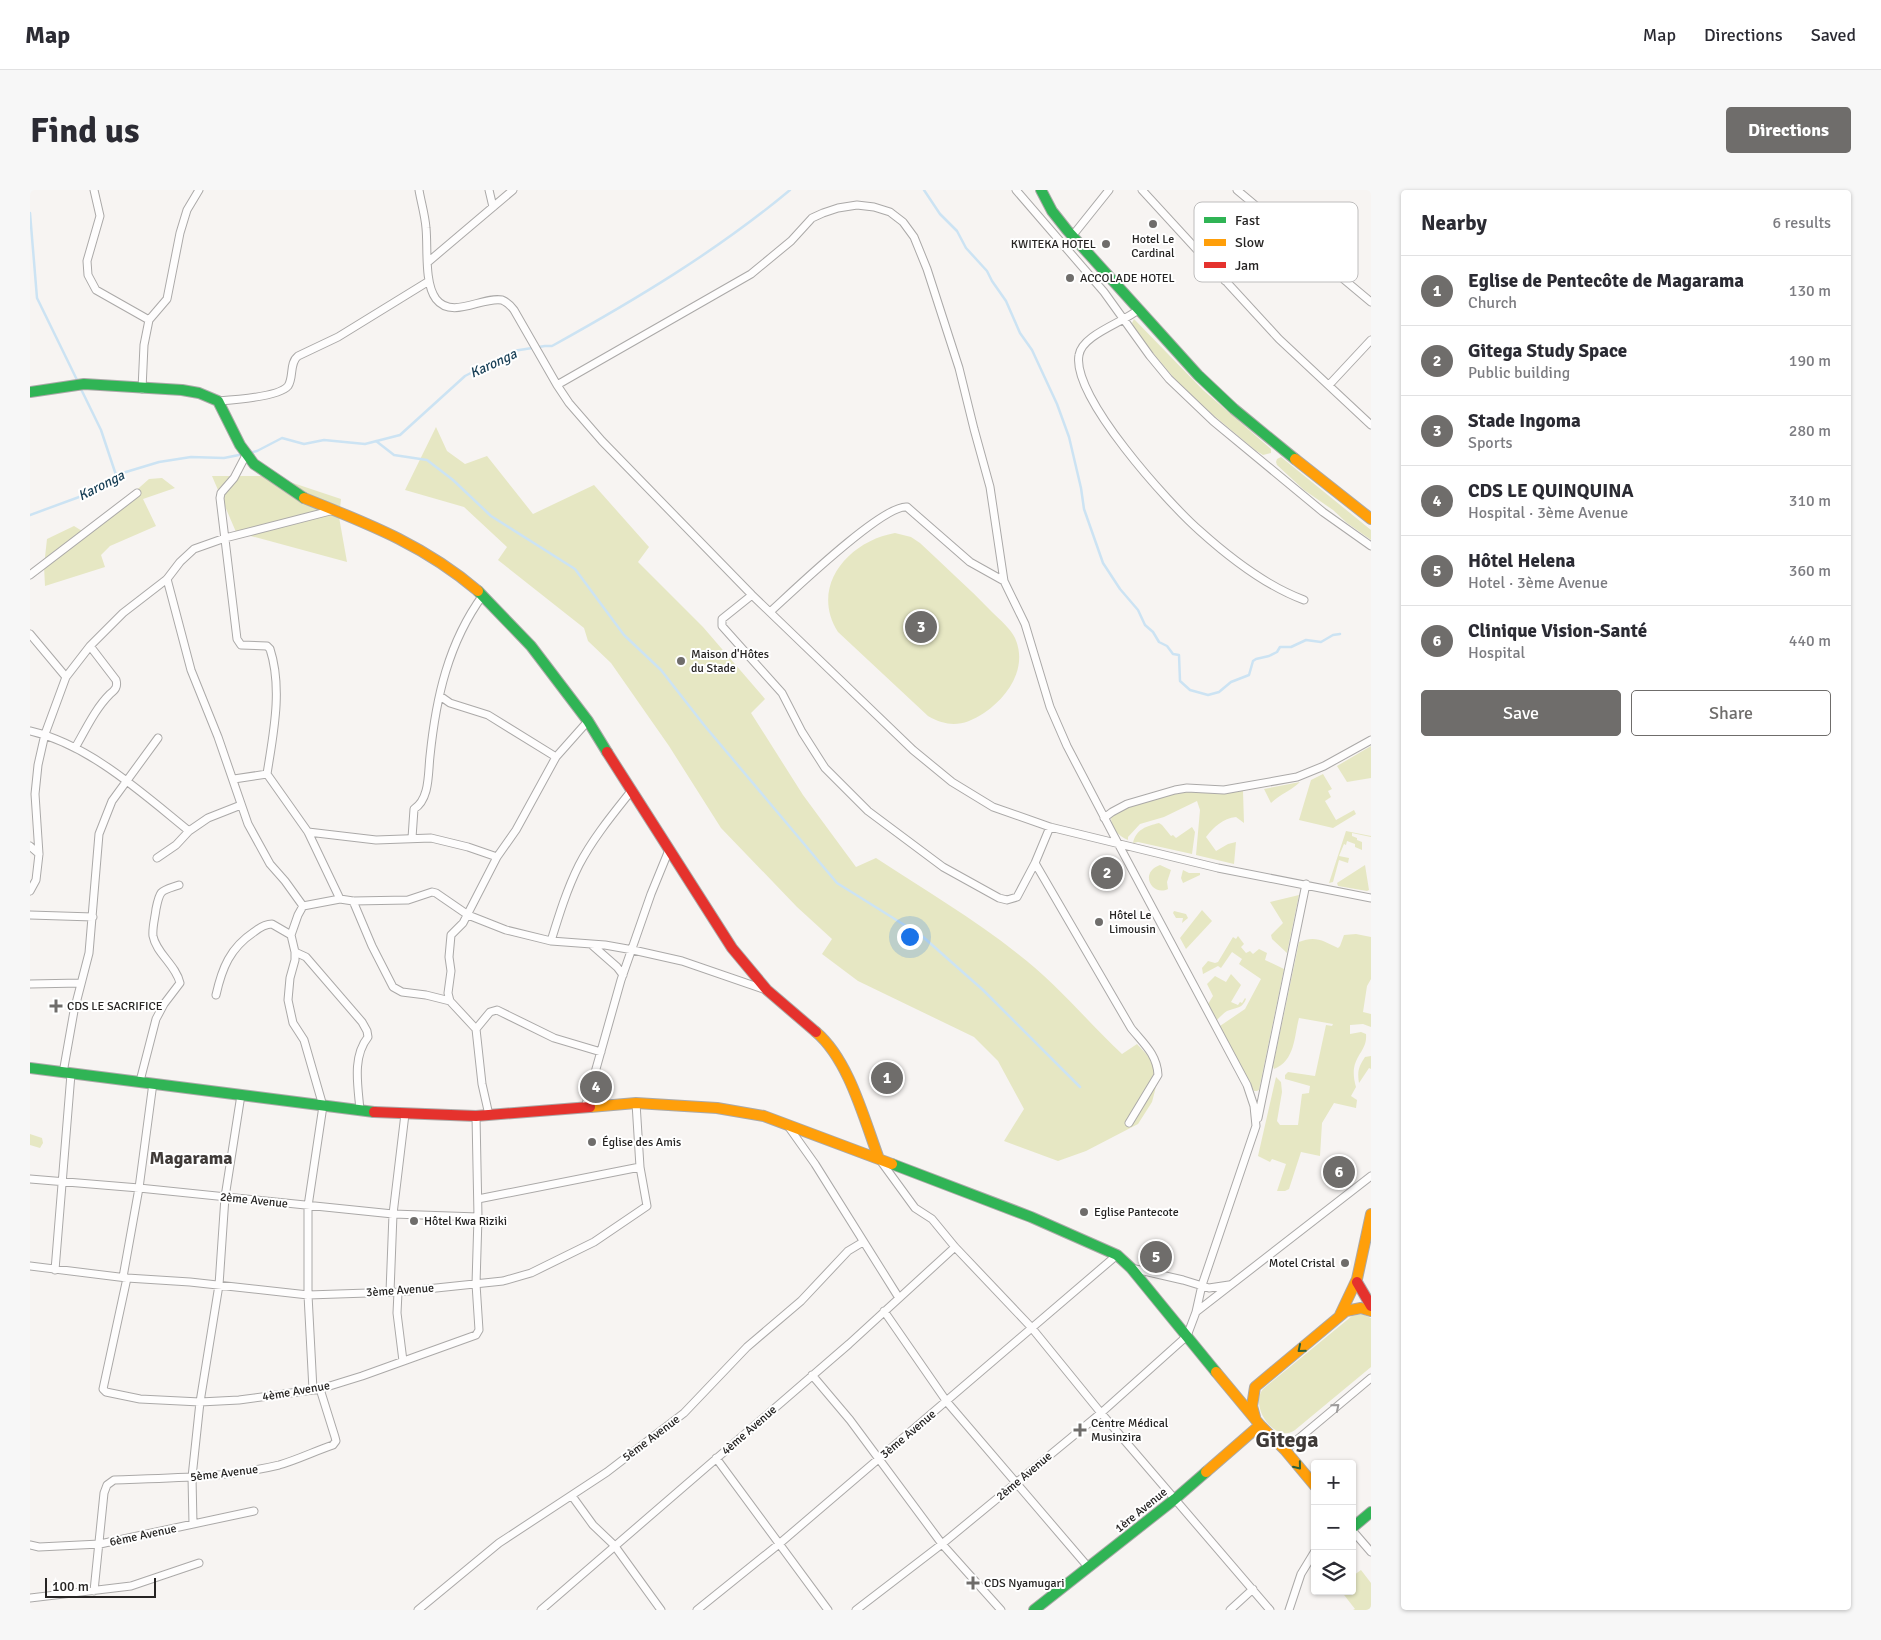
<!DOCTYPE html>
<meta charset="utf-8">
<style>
:root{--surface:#fff;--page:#f7f7f7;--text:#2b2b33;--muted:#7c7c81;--line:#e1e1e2;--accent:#6f6d6b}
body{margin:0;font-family:Signika,sans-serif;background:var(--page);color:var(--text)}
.controls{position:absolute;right:15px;bottom:15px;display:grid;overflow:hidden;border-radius:5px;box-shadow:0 1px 4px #0004}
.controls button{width:45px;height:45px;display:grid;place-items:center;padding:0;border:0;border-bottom:1px solid var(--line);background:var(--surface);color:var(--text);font:25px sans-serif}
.scale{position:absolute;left:15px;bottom:12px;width:111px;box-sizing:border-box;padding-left:5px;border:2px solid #262423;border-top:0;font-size:14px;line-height:18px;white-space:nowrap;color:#262423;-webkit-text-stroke:4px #fff;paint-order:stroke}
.you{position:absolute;left:879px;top:746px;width:18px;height:18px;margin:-12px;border:4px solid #fff;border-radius:50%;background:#1a73e8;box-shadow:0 0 0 8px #1a73e833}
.badge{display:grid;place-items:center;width:32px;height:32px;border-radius:50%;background:var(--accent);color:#fff;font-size:16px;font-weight:700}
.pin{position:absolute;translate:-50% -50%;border:2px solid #fff;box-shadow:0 1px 5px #0006}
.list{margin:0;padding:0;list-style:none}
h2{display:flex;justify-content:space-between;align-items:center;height:65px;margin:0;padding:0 20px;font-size:21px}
h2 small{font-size:16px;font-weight:400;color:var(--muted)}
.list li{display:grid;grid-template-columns:32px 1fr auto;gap:15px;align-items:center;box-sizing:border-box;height:70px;padding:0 20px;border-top:1px solid var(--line)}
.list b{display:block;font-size:19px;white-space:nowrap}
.list p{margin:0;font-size:16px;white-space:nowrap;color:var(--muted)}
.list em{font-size:16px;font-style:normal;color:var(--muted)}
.actions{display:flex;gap:10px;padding:15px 20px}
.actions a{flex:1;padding:11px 0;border:1px solid var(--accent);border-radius:5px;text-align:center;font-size:18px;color:var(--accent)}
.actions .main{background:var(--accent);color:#fff}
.icon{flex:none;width:28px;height:28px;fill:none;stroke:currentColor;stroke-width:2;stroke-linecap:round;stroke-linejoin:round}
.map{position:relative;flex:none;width:1341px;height:1420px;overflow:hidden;border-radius:5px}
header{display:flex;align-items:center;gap:30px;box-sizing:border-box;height:70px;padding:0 25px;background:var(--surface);border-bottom:1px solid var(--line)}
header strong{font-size:24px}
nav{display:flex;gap:28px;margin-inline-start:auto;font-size:18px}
.intro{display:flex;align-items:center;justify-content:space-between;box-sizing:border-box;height:120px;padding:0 30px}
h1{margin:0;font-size:35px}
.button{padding:12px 22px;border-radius:5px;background:var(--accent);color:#fff;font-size:18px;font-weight:700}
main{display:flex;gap:30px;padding:0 30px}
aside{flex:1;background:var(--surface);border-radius:5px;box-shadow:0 1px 4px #0004}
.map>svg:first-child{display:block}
</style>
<header>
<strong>Map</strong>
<nav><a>Map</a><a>Directions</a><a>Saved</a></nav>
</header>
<div class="intro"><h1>Find us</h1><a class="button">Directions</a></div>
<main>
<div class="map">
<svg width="1341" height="1420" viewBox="0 0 1341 1420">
<rect width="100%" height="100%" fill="#f7f4f2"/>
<!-- green -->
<path fill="#e6e7c3" d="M1104 129 1173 200 1241 259V263L1233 265 1225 260 1182 224 1144 188 1104 140 1102 133Z
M406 237 417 261 435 274 457 266 503 324 564 295 619 357 608 372 673 437 735 509 721 523 773 605 826 677 846 668C893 699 943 728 988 764 1026 793 1057 831 1092 864L1107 854 1120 868 1128 889 1122 912 1108 934 1056 961 1028 971 974 951 994 919 968 871 944 847 828 791 792 764 802 749 767 717 691 638 639 556 581 473 558 451 554 438 468 370 477 357 434 317 375 300Z
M1251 267 1341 340V350L1317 333 1303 320 1274 300 1247 275 1246 272 1247 269Z
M182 286H242L311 309 309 327 317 372 206 342Z
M132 288 145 298 113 309 126 336 80 356 71 365 75 377 15 396 14 376 17 349 44 336 57 344 119 289Z
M865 343 881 347 890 353C914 376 939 398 962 422 970 430 980 438 985 448 998 477 979 506 954 523 934 536 919 538 898 526L808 442C779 396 819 351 865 343Z
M1341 556V588L1317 592 1307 576Z
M1293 584 1302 599 1298 601 1301 607 1295 611 1306 630 1324 620 1326 624 1303 638 1269 630 1281 590Z
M1270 592C1261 601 1250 604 1241 613L1234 599Z
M1160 601 1182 603 1213 601 1214 633 1206 627C1193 628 1184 637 1176 647L1186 661 1198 654 1206 652 1204 674 1166 665 1170 620 1167 611 1134 627 1110 634 1098 647V650C1088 646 1081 638 1081 627L1082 625C1105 612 1134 602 1160 601Z
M1129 633 1132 635 1141 646 1143 645 1146 648 1162 637 1165 642 1162 664 1108 652 1103 653C1106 639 1117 636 1129 633Z
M1316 641 1341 646V647L1322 643V646L1327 648V650L1332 652V660L1325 657V654L1317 651 1316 655 1314 654 1309 666 1319 668 1318 673 1309 670 1303 692 1299 693Z
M1130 675 1141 680 1137 692 1138 699C1123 707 1108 683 1130 675Z
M1335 675 1339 700 1337 701 1308 696 1307 693Z
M1153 680 1159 683H1170V685L1153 693 1151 688Z
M1269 705 1257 763 1242 749 1241 745 1253 733 1240 712Z
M1172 720 1182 731 1156 759 1150 748Z
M1144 721 1156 724 1158 728 1152 733 1153 728H1146L1143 723Z
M1326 744 1341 747V789L1337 796 1333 822 1341 824V837L1333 834 1320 835V844L1331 842 1336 844C1338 864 1317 866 1326 897L1321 906 1327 910 1326 918 1304 913 1292 933 1290 966 1271 962 1259 999 1255 1001H1247L1256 974 1242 969 1240 972 1228 966 1246 887 1251 892 1252 902 1247 931 1250 935H1268L1272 904 1279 903 1280 896 1255 889V885L1258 882 1285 886 1296 835 1302 836 1303 834 1269 828C1264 847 1265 871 1244 879L1243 876 1269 752C1285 745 1294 751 1308 758L1310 756 1314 745Z
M1208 746 1214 754 1211 757 1216 763 1220 761 1223 764 1229 759 1237 763 1235 770 1254 779 1229 900 1227 901H1224L1190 836 1215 819 1231 789 1209 774 1212 769 1202 762 1191 778 1188 776 1173 784 1172 778 1178 771 1185 773 1188 772 1203 747 1206 749Z
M1201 784 1211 795 1201 812 1208 815 1210 812 1212 813 1215 808 1216 809C1212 818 1209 817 1200 820 1195 821 1191 826 1187 830L1178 814 1183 806 1177 794 1185 786 1196 792Z
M1341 866V879L1339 878 1329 893C1327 881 1329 876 1335 867Z
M0 944 12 948 13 953 10 958 0 955Z
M1332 1124 1341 1128V1177L1265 1240C1262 1242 1258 1244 1254 1243 1238 1242 1221 1214 1233 1199L1322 1126Z
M1331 1380 1341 1393V1420H1323L1325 1419 1311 1401H1322V1384L1324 1385Z"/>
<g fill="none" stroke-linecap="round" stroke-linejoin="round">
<!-- stream -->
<path stroke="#cce3f3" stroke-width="2.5" d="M894 0 910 24 927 41 936 58 957 81 962 91 976 111 990 143 1002 160 1027 214 1039 247 1051 298 1054 319 1073 373 1090 399 1108 420 1115 435 1123 442 1129 452 1137 456 1143 464 1149 465 1150 491 1160 500 1178 505 1189 502 1201 492 1219 485 1223 471 1226 469 1239 466 1247 462 1250 457H1261L1276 450 1291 452 1303 445 1310 444
M0 23 7 108 48 192
M50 197 71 240 86 285
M346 251 364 265 397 270 423 290 461 326 545 379 594 445 631 480 674 535 807 693 892 746 953 800 1050 897
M219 263 227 261 252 248 274 254 294 250 335 254 370 245 435 186 483 161 515 156H522C605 110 687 61 760 0
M0 325 60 303 86 285 129 272 161 267 194 268 214 264"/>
<defs>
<path id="street" d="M64 0 70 26 57 71 58 85 66 100 119 130
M389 0C391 12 395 25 396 38 398 57 394 93 406 109 422 130 453 106 472 110 477 112 481 116 484 120L527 195 539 213 572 251 722 405 883 560 922 592 963 617 1020 637 1188 678 1341 708
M459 0 463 17
M986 0 1074 102 1120 166 1139 189 1183 231 1293 322 1341 356
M1112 0 1249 149 1341 235
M1207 0 1341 112
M1043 45 1079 0
M398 72 483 0
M1195 91 1247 33
M1108 120C1092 133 1052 145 1049 165 1041 206 1139 314 1170 341 1200 368 1236 396 1274 410
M527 195 721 84 761 51 782 28 793 23 808 18 827 15 844 17 860 22 873 32 884 47 897 79 929 178 944 239 960 297 974 391 995 434 1020 517 1037 556 1083 644 1217 895 1224 916 1226 936 1172 1095 1166 1122
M1299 195 1341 150
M112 199 114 155 119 130 137 109 150 43 157 20 169 0
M188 211C203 210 249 207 258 196 264 187 259 173 268 166L308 147 399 91
M216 265 204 288 191 303 190 308 207 449 211 455 237 456 240 459C253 499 243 545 237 584L278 642 310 709
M0 385 107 303
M137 389 161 480 188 547 218 634 240 674 255 691 273 716 310 709 323 711 378 710 402 702 406 703 438 725 476 740 521 751 575 755 603 760 652 771 736 800
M722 405 692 429V436L752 503 772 542 795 578 838 621 913 677 969 708 977 710 987 707 1005 673 1020 637
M741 421C762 402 853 314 877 317L940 372 974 391
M0 444 36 487
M410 506 420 513 458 525 526 567
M0 541C60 555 112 603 159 641
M45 558C56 539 65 519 80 504 85 500 88 497 86 490L60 456
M204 589 237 584
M1074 628 1082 622 1097 614 1145 600 1157 598 1194 600 1267 587 1294 576 1341 550
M278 642 346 650 401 648 438 657 467 667
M382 648 384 619C400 609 398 583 400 566 406 508 418 453 453 405
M0 656 9 664
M127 668 146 655 159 641 178 628 211 615
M1005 673 1101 838C1113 853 1127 864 1128 885L1099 933
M0 701 6 690 9 664 5 604 8 575 15 544 36 487 60 456 93 423 137 389 150 372 164 359 195 348 304 320
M323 711 342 756 363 797 372 802 396 805 420 811 418 803 421 781 419 767 421 745 433 733 467 667 486 640 526 567 558 531
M273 716 268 725 261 745 265 762 276 767 332 832 337 841 338 847C322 867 328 896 330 920
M0 725 63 727
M521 751C529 725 537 699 549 675 563 648 583 624 602 600
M562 755 587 777 593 785
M265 762V770L260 788 258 810 263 833 274 850 293 916 278 1016V1105L283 1200
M0 794 51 793
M186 805C192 778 200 758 224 742 229 738 235 734 242 734L261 745
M420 811 446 839 452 894 459 925
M446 839 460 822 467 820 524 848 571 862
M33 883 44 821 59 763 69 644 82 611 128 548
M110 891 126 829 134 814 150 793C146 775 126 763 123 746 122 738 125 728 126 719 130 699 131 701 149 695
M555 918 591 790 621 704 639 660
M1228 928 1276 694
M758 936 785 974 869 1108
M850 970 885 1018 902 1029 925 1057 1001 1137 1071 1223 1240 1420
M0 989 109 998 363 1024 448 1027
M448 1009 610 977
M0 1076 97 1088 160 1092 278 1105 368 1102 473 1091 501 1083 564 1052 617 1016 610 977 606 913
M1101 1078 1153 1090 1179 1098 1199 1095
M25 1080 41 884
M93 1087 109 998 123 893
M97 1088 73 1199 76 1202 110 1209 170 1212 209 1210 290 1199 332 1186 446 1145 449 1140 446 1094 448 1027 446 926
M360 1102 363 1024 375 924
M368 1102 367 1123 373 1171
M854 1121 917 1212 1059 1378
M782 1185 820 1230 912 1354 971 1420
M1255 1260 1341 1188
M686 1268 798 1420
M542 1306 563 1335 584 1355 631 1420
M163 1334 162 1287 170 1212 189 1095 195 1007 211 905
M1322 1340 1341 1362
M0 1355 9 1357 70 1354 224 1321
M64 1401 74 1303 77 1295 84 1290C139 1288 195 1288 249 1275 267 1270 285 1261 303 1255L306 1251 305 1247 290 1199
M0 1408 101 1396 169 1373
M388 1420 469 1353 577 1282 654 1223 717 1157 771 1111 818 1061 833 1052
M511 1420 819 1154 925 1057
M667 1420 749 1354 1087 1065
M826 1420 912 1354 1071 1223 1157 1146 1166 1122 1341 986
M1200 1420 1223 1399
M1259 1420 1271 1384 1285 1361"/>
<path id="fast" d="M1011 0 1022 21 1037 40 1168 185 1204 219 1265 269
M0 202 54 194 152 200 169 203 188 211 210 255 224 274 274 308
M448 401 501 456 558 531 577 562
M0 878 344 922
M862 974 1001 1027 1087 1065 1101 1078 1186 1182
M1322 1338 1341 1322
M1004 1420 1145 1309 1176 1282"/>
<path id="slow" d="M1265 269 1341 329
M274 308C339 334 394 355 448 401
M786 842C819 870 834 929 849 969
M560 917 606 913 687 918 734 926 862 974
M1310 1125 1327 1089 1341 1024
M1186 1182 1230 1235 1255 1260 1285 1296
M1225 1227 1222 1216 1225 1197 1316 1121 1331 1118 1341 1121
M1176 1282 1230 1235"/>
<path id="jam" d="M577 562 702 758 737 800 786 842
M344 922 446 926 560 917
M1327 1092 1341 1116"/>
</defs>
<!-- street casing -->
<use href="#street" stroke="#aba9a8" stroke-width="9"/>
<!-- fast casing -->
<use href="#fast" stroke="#aba9a8" stroke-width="12"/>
<!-- slow casing -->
<use href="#slow" stroke="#aba9a8" stroke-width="12"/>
<!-- jam casing -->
<use href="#jam" stroke="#aba9a8" stroke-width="12"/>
<!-- street -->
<use href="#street" stroke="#fefdfd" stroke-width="7"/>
<!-- fast -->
<use href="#fast" stroke="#30b455" stroke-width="10"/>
<!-- slow -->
<use href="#slow" stroke="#ff9f0a" stroke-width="10"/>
<!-- jam -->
<use href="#jam" stroke="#e5322d" stroke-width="10"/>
</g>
<!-- one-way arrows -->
<defs><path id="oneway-chevron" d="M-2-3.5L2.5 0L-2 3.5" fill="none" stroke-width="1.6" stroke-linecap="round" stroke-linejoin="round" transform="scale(1.25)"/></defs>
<g stroke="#2a5e37">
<use href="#oneway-chevron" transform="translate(1271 1159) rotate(140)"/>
<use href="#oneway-chevron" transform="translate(1268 1276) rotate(51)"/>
</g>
<use stroke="#9d9b9b" href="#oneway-chevron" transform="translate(1306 1217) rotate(-40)"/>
<!-- markers -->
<g fill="#6f6d6b" stroke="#fff" stroke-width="2">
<circle cx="1123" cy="34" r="5"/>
<circle cx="1076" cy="54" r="5"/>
<circle cx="1040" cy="88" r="5"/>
<circle cx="651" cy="471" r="5"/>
<circle cx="1069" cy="732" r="5"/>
<path d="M23.5 808.5h5v5h5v5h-5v5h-5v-5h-5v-5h5z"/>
<circle cx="562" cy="952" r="5"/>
<circle cx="1054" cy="1022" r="5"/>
<circle cx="384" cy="1031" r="5"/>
<circle cx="1315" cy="1073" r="5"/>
<path d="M1047.5 1232.5h5v5h5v5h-5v5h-5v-5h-5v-5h5z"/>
<path d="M940.5 1385.5h5v5h5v5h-5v5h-5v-5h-5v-5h5z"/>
</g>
<g text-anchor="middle" stroke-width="4" stroke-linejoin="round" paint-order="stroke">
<!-- poi labels -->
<g font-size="12" fill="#262423" stroke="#fff" text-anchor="start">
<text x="1123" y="53" text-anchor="middle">Hotel Le<tspan x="1123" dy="14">Cardinal</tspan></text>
<text x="1066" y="58" text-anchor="end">KWITEKA HOTEL</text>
<text x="1050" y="92">ACCOLADE HOTEL</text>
<text x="661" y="468">Maison d'Hôtes<tspan x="661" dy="14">du Stade</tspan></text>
<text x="1079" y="729">Hôtel Le<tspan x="1079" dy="14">Limousin</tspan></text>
<text x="37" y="820">CDS LE SACRIFICE</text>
<text x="572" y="956">Église des Amis</text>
<text x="1064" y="1026">Eglise Pantecote</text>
<text x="394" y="1035">Hôtel Kwa Riziki</text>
<text x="1305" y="1077" text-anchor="end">Motel Cristal</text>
<text x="1061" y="1237">Centre Médical<tspan x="1061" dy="14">Musinzira</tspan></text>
<text x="954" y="1397">CDS Nyamugari</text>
</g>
<!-- street labels -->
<g font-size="12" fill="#262423" stroke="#fff">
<text transform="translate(224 1010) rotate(6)" y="4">2ème Avenue</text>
<text transform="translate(370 1100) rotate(-4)" y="4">3ème Avenue</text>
<text transform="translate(266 1201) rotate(-10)" y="4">4ème Avenue</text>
<text transform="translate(719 1240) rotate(-41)" y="4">4ème Avenue</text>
<text transform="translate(878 1244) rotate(-40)" y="4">3ème Avenue</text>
<text transform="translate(621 1248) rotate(-37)" y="4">5ème Avenue</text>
<text transform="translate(194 1283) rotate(-7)" y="4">5ème Avenue</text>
<text transform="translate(994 1286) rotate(-40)" y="4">2ème Avenue</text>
<text transform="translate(1111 1320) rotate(-39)" y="4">1ère Avenue</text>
<text transform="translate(113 1345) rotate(-12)" y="4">6ème Avenue</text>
</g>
<!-- water labels -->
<g font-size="14" font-style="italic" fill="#173e55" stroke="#fff">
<text transform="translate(463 173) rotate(-25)" y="5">Karonga</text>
<text transform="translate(71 295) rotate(-27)" y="5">Karonga</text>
</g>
<!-- district labels -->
<g font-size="18" font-weight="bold" fill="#3f3a38" stroke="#fff">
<text x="161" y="974">Magarama</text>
</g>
<!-- town labels -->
<g font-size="22" font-weight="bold" fill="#3f3a38" stroke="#fff">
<text x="1257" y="1257">Gitega</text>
</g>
</g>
<!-- legend -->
<rect x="1164" y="12" width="164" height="80" rx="8" fill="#fff" stroke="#bebdbd" stroke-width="1"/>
<rect x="1174" y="27" width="22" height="6" fill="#30b455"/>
<rect x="1174" y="49" width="22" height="7" fill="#ff9f0a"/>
<rect x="1174" y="72" width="22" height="6" fill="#e5322d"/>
<g font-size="14" fill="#262423">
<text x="1205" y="35">Fast</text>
<text x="1205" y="57">Slow</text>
<text x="1205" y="80">Jam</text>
</g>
</svg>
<div class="controls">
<button>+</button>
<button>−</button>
<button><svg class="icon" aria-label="layers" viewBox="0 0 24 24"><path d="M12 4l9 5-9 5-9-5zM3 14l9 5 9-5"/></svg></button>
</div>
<div class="scale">100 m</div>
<div class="you"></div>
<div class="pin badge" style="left:857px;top:888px">1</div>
<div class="pin badge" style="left:1077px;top:683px">2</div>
<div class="pin badge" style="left:891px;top:437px">3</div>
<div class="pin badge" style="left:566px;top:897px">4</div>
<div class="pin badge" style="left:1126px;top:1067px">5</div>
<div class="pin badge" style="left:1309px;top:982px">6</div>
</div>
<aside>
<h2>Nearby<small>6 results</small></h2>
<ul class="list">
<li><span class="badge">1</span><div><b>Eglise de Pentecôte de Magarama</b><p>Church</p></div><em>130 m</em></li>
<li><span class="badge">2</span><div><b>Gitega Study Space</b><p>Public building</p></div><em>190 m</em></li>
<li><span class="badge">3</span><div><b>Stade Ingoma</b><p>Sports</p></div><em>280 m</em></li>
<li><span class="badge">4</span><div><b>CDS LE QUINQUINA</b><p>Hospital · 3ème Avenue</p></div><em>310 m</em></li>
<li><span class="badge">5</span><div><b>Hôtel Helena</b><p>Hotel · 3ème Avenue</p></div><em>360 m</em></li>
<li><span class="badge">6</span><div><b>Clinique Vision-Santé</b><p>Hospital</p></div><em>440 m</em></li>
</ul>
<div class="actions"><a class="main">Save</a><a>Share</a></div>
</aside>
</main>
